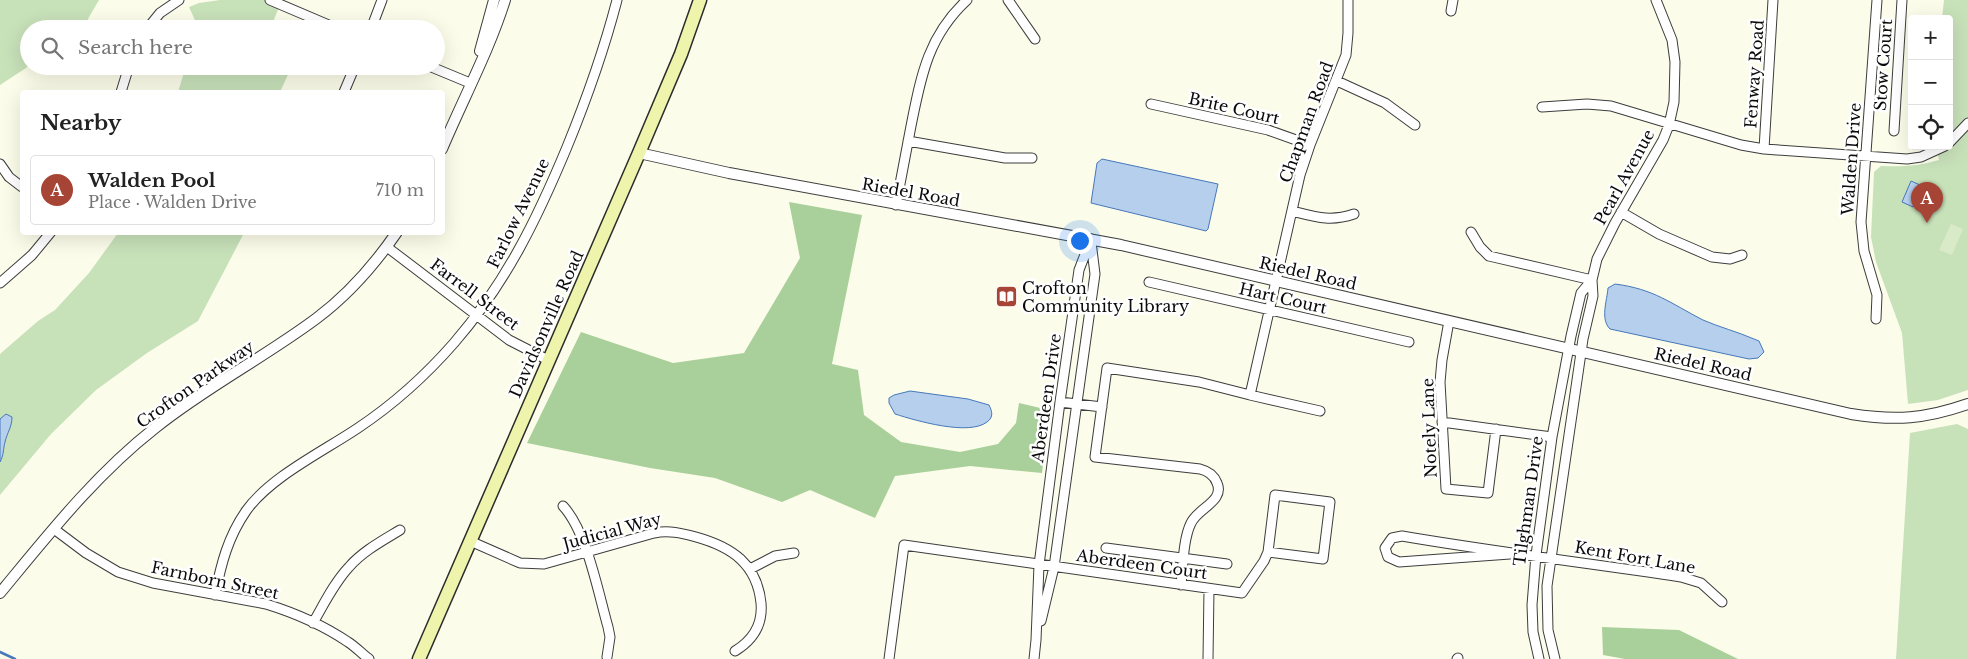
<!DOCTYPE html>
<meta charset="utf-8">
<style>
:root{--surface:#fff;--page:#f6f6f6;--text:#222;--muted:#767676;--line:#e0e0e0;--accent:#a64436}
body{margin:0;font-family:"Libre Baskerville",serif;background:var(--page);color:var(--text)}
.controls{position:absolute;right:15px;top:15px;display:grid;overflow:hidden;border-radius:5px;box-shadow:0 5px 20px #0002}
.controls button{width:45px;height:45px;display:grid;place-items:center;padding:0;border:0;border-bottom:1px solid var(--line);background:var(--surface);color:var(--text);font:25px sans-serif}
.you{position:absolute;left:1079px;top:240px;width:18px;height:18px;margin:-12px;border:4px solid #fff;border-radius:50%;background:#1a73e8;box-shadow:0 0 0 8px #1a73e833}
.badge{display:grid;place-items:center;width:32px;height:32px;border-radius:50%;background:var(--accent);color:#fff;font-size:16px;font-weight:700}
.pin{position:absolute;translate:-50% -41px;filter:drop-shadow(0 1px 2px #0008)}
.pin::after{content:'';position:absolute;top:26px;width:18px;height:15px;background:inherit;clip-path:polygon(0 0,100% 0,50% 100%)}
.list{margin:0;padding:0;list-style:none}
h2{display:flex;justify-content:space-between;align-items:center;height:65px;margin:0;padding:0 20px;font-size:21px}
h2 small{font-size:16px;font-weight:400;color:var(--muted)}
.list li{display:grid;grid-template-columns:32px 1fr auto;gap:15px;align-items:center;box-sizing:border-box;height:70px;margin:0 10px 10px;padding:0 10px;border:1px solid var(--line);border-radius:5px}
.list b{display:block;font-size:19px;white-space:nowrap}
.list p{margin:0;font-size:16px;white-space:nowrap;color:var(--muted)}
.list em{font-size:16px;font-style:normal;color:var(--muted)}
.icon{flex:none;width:28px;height:28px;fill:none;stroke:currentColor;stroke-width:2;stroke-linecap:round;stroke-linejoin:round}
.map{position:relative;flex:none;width:1968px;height:659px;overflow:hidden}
.search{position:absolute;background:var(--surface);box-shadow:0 5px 20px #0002;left:20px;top:20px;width:425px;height:55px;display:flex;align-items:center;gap:12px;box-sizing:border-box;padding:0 18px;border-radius:28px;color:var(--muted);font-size:19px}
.panel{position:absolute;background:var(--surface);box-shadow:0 5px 20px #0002;left:20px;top:90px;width:425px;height:145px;border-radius:5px}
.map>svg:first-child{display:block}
</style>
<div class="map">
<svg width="1968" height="659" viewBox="0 0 1968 659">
<rect width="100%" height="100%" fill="#fcfcea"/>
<!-- green -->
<path fill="#c7e1b9" d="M0 0H99L89 17 84 29H29V66L0 85Z
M220 0H282L270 29H199L189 7 199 3Z
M1944 0H1968V390L1938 400 1908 404 1902 333 1876 262 1871 237 1874 172 1881 166C1902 167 1919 166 1939 160L1936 146H1949V19H1942Z
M186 66H292L280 92H178Z
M118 233H244L198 321 147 353 96 390 51 434 0 495V354L38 321 55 310 89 273Z
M1957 424 1968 429V659H1896L1910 433Z"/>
<!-- forest -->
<path fill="#a9d09a" d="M789 202 862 215 832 364 858 370 864 415 901 442 960 452 998 444 1016 423 1019 403 1049 410 1042 473 970 466 895 476 875 518 810 490 782 502 715 478 650 468 527 443 581 332 673 363 744 353 800 258Z
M1602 627 1679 630 1738 659H1625L1603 655Z"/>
<!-- pitch -->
<path fill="#d9eac9" d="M1951 224 1963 229 1952 255 1939 250Z"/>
<!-- water -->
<path fill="#b5cfed" stroke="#4678ba" d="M1102 159 1218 184 1208 229 1206 231 1202 230 1091 203 1097 163Z
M1911 181 1940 194 1934 209 1917 201 1913 207 1902 202Z
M1615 284C1654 289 1670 303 1703 320 1719 327 1738 332 1754 339L1759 341 1764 352 1758 358 1749 359 1610 329C1600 319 1607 301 1608 288Z
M910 391 968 399 989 405C992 411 994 417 987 422 969 436 917 421 895 414L889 403V398L894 395Z
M6 414 12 417C12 427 7 433 5 442 3 449 4 455 0 462V419Z"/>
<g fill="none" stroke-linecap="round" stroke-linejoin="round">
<!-- stream -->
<path stroke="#4678ba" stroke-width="2.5" d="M0 652 15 659"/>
<defs>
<path id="minor" d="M270 0 338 29
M1008 0 1035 39
M1451 11 1453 0
M147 29 160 13 179 0
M371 29 382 0
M429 66 470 83
M1337 81 1385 103 1415 125
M121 92 129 66
M344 92 355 66
M1151 104 1268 130 1310 145
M1542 107 1587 104 1611 106 1741 145 1764 149 1907 159 1921 157 1945 146
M1894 131 1902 0
M908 141 1005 158H1032
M1949 143 1968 123
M1764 149 1773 0
M0 164 9 177 22 187
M896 205C901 179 906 152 911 126 921 76 928 36 967 0
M1292 211C1316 217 1330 222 1354 214
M1621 212 1659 234 1712 257 1730 259 1742 255
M1471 232 1480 247 1489 256 1592 280
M387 247 509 340 548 360
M1149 282 1409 342
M0 283 32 255 51 232
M1876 319 1877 295 1864 251 1861 222 1877 0
M1449 321 1442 360 1440 382 1446 489 1488 493 1496 429
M1250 395 1320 411
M1060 402 1102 407
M1442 422 1552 437
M563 506C587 532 598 592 608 627L610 637 607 657
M54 529 86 553 118 572 153 583 266 604C295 613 323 625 348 642 356 647 362 654 369 659
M470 541 520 563 544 564 654 533C669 530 681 533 696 537 732 547 757 564 761 603 763 625 753 640 735 651
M1106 548 1227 564
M1510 554 1399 562 1388 557 1385 548 1392 538 1402 536C1495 552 1588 563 1681 577L1701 583 1722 602
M750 569 775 556 794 553
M1181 585C1183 567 1183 539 1191 523 1198 508 1225 501 1217 483 1214 475 1208 471 1200 469L1095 457 1107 368 1199 382 1250 395 1300 175 1310 145 1346 55 1348 33V0
M215 595C221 564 228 537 246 511 270 477 324 451 358 428 394 404 426 375 454 343 506 283 537 219 567 147 587 98 604 50 617 0
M1041 621 1054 567 1095 274 1091 242
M313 623C324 604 334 583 349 567 363 551 382 541 400 530
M889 659 904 545 1242 593 1264 561 1268 552 1275 495 1330 502 1323 559 1268 552
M1034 659 1036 640 1039 565 1060 402 1079 270 1091 239
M1208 659 1209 589
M1457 659 1458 658
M1539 659 1533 632 1532 605 1536 555 1552 437 1571 336 1581 293 1592 280
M1555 659 1548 630 1547 586 1583 339 1593 296 1592 280 1597 259 1615 223 1663 140 1669 125 1674 102 1675 62 1672 40 1656 0"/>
<path id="tertiary" d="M480 51 494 0
M442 149C463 99 489 51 505 0
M639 153 729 173 1121 245 1851 414C1896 421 1925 419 1968 404
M0 593C48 535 95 475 155 428 206 387 265 357 317 318 349 294 375 264 397 232"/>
<path id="secondary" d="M419 659 639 153 681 54 700 0"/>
</defs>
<!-- minor casing -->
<use href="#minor" stroke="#3d3d3d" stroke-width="11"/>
<!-- tertiary casing -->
<use href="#tertiary" stroke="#3d3d3d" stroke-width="12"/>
<!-- secondary casing -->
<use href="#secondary" stroke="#2c2c2c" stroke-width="15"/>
<!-- minor -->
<use href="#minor" stroke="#fff" stroke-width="9"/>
<!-- tertiary -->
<use href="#tertiary" stroke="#fff" stroke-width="10"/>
<!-- secondary -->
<use href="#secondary" stroke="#eff4ad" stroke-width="12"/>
</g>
<!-- icons -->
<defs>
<symbol id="library-square" viewBox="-11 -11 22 22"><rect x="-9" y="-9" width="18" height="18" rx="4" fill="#a64436" stroke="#fff"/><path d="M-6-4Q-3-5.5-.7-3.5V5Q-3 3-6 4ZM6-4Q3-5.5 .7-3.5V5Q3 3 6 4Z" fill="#fff"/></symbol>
</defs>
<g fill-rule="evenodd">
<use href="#library-square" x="994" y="284" width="25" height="25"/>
</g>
<g text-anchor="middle" stroke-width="5" stroke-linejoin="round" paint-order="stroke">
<!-- street labels -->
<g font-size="16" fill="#0a0a0a" stroke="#fff">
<text transform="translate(1883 65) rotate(-86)" y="6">Stow Court</text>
<text transform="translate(1754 74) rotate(-86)" y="6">Fenway Road</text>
<text transform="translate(1234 108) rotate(13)" y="6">Brite Court</text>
<text transform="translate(1306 122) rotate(-70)" y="6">Chapman Road</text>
<text transform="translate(1851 159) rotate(-86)" y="6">Walden Drive</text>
<text transform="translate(1624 177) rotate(-61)" y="6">Pearl Avenue</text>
<text transform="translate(911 192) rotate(10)" y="6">Riedel Road</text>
<text transform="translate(518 213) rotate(-64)" y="6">Farlow Avenue</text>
<text transform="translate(1308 273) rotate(13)" y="6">Riedel Road</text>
<text transform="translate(475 294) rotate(37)" y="6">Farrell Street</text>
<text transform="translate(1283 298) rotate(13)" y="6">Hart Court</text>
<text transform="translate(546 324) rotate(-66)" y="6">Davidsonville Road</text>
<text transform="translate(1703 364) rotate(13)" y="6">Riedel Road</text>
<text transform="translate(195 384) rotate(-35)" y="6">Crofton Parkway</text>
<text transform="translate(1046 398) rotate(-82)" y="6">Aberdeen Drive</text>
<text transform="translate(1429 428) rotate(-92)" y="6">Notely Lane</text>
<text transform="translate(1528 501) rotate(-82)" y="6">Tilghman Drive</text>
<text transform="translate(612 531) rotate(-15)" y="6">Judicial Way</text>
<text transform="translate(1635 557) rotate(10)" y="6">Kent Fort Lane</text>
<text transform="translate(1142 564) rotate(8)" y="6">Aberdeen Court</text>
<text transform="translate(215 580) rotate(12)" y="6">Farnborn Street</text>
</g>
<!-- poi labels -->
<g font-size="16" fill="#0a0a0a" stroke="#fff" text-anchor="start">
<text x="1022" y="294">Crofton<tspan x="1022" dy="18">Community Library</tspan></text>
</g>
</g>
</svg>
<div class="controls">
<button>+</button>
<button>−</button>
<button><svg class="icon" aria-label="locate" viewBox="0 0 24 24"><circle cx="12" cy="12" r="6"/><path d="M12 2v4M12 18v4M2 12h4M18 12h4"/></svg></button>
</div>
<div class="you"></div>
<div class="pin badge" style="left:1927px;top:223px">A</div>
<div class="search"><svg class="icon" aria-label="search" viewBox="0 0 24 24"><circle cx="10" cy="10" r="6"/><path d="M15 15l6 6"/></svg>Search here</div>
<section class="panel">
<h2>Nearby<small></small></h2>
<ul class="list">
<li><span class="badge">A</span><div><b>Walden Pool</b><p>Place · Walden Drive</p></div><em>710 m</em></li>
</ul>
</section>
</div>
